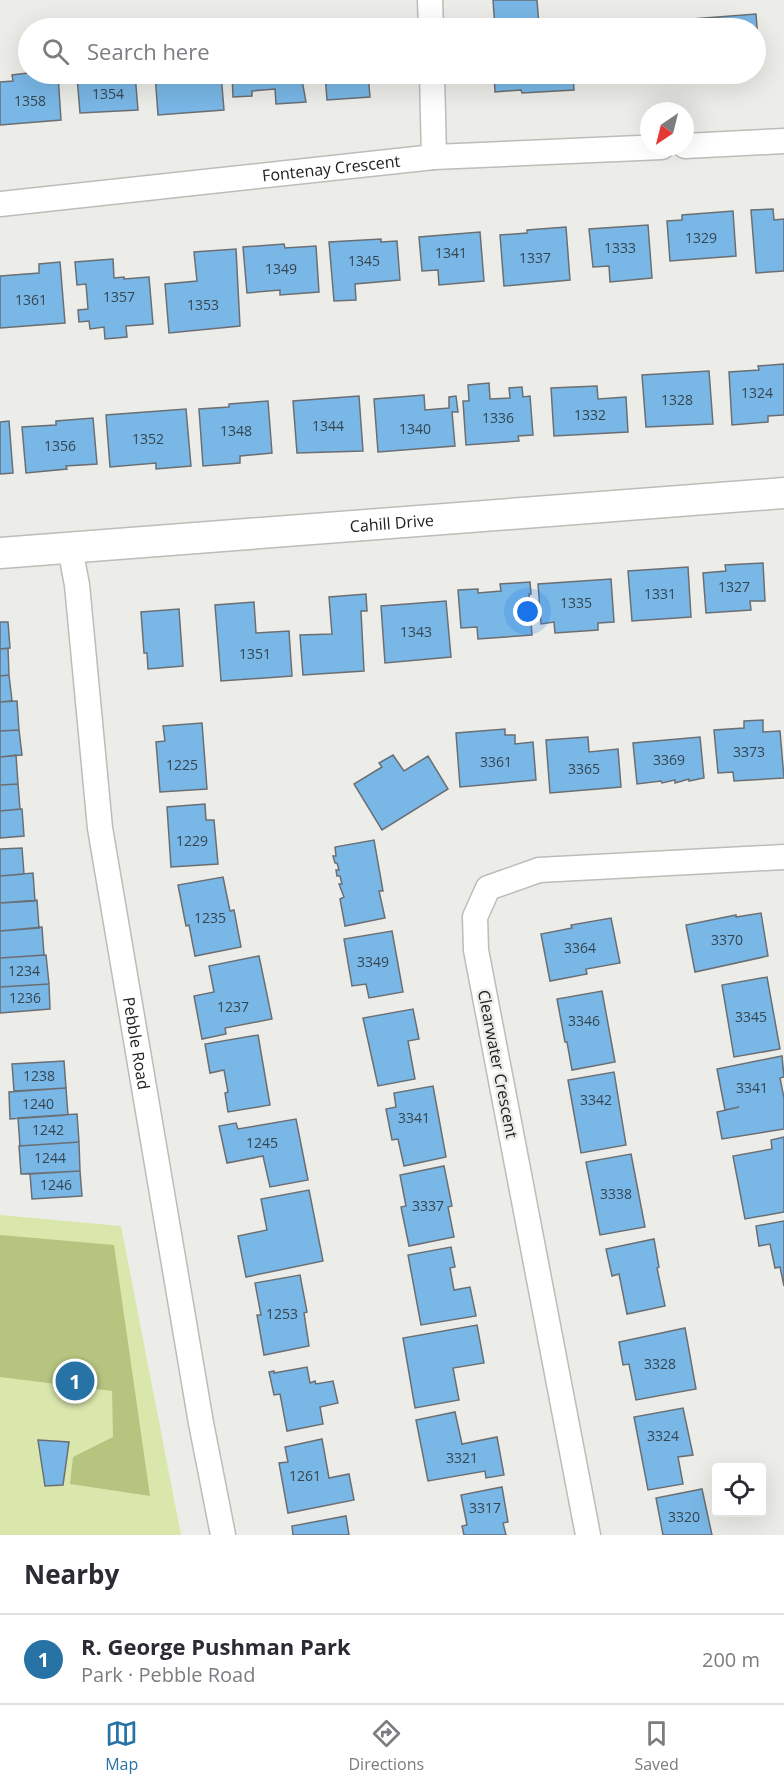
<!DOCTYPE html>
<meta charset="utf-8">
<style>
:root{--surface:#fff;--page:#f7f7f7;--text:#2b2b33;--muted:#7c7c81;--line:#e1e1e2;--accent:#2773a6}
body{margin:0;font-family:"Open Sans",sans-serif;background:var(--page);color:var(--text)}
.controls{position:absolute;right:18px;bottom:18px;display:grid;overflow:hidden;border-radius:6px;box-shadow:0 6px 24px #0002}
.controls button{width:54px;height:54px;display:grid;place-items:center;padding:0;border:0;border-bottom:2px solid var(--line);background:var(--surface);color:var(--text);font:30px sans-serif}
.compass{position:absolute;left:640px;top:102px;width:54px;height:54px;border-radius:50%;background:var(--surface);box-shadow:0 6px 24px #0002;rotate:215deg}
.you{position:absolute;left:528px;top:612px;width:21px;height:21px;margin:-15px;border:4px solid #fff;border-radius:50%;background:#1a73e8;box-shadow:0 0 0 9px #1a73e833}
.badge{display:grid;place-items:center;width:39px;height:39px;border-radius:50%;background:var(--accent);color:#fff;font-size:20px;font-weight:700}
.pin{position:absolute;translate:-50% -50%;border:3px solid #fff;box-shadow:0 2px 6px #0006}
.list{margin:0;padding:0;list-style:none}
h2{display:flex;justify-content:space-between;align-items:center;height:78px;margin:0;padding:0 24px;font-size:26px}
h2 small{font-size:20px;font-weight:400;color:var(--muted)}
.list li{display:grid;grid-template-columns:39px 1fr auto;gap:18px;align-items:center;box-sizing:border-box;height:90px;padding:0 24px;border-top:2px solid var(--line)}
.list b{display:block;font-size:22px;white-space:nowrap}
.list p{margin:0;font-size:20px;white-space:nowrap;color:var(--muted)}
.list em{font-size:20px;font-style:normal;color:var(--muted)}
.icon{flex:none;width:33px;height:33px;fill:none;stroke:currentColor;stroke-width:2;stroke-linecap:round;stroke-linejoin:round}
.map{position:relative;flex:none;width:784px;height:1535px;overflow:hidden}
.search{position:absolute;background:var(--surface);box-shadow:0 6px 24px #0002;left:18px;right:18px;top:18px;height:66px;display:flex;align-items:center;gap:15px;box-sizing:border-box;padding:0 21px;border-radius:33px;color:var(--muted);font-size:22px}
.sheet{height:168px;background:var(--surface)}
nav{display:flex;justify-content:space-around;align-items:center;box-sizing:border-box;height:84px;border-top:2px solid var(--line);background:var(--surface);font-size:16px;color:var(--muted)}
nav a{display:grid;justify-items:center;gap:3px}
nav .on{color:var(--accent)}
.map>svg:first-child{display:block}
</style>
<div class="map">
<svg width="784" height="1535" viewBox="0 0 784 1535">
<rect width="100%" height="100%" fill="#ecede8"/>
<!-- green -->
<path fill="#d9e6ac" d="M0 1215 121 1226 181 1535H0Z"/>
<!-- forest -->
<path fill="#b5c47f" d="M0 1235 114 1245 150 1496 70 1484 73 1457 113 1437 112 1391 0 1377Z"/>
<!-- building -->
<path fill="#79b7e6" stroke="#6b6f73" stroke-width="1.5" d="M493 0H537L539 26 495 28Z
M756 14 760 66 756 67V28H692V19Z
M651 23 652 28H632V24Z
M28 73 58 74 61 120 0 125V82L13 81 12 75Z
M135 74 138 110 80 113 77 77Z
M155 74H221L224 110 158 115Z
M232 74H301L306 102 276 104 275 89 252 91V96L233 97Z
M325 74H368L370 97 327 100Z
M494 74H573L574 90 522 93 521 90 495 92Z
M773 209 774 220 784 219V271L756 273 751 210Z
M733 211 736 256 670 261 667 221 682 220V215Z
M648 225 652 278 610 282 609 266 593 267 589 229Z
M566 227 570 280 504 286 500 235 527 233V230Z
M480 232 484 281 439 285 438 270 422 271 419 237Z
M381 239V242L397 241 400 280 355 284 356 300 334 301 329 242Z
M284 244 285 248 316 246 319 292 280 295V290L247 293 243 247Z
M236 249 240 326 169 333 165 284 197 281 194 252Z
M113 259 114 278 124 277V279L149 277 153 324 126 326 127 337 105 339 104 327 90 329 89 321 79 322 78 310 88 309 86 284 77 285 75 262Z
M60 262 65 323 0 328V276L39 273V264Z
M784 364V415L768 416V422L732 425 729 372 759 370 758 366Z
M709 371 713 424 646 427 642 375Z
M489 383 490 399 510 398 509 388 522 387 523 397 530 396 533 435 518 436 519 441 466 445 463 401H469L468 385Z
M597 386 598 399 626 397 628 432 554 436 551 388Z
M424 395 425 410 449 408V397L456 396 458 412H452L455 446 378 452 374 399Z
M359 396 363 451 297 453 293 401Z
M268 401 272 453 240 456V463L203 466 199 409 229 407V404Z
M186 409 191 466 156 469V463L110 467 106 415Z
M93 418 97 464 66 466 67 469 26 473 22 427 56 425V421Z
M9 421 13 473 0 474V422Z
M763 563 765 601H750L751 610 706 613 703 573 726 571 725 565Z
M688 567 691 617 632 621 628 571Z
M611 579 614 622 598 623V630L555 633 554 622 541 624 538 584Z
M530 582 531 594H529L532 635 478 639 477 627 461 628 458 590 478 589V593L501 591 500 584Z
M366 594 367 611H361L364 671 303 675 300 635 332 634 329 597Z
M446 601 451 657 385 663 381 606Z
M254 602 256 633 289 631 292 676 221 681 215 605Z
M179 609 183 666 148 669 147 653H144L141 612Z
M0 622H8L10 648 0 649Z
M8 648 9 675 0 676V649Z
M9 675 12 701 0 702V676Z
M17 701 19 730 0 731V702Z
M763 720V732L780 731 784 778 734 781 733 772 718 773 714 730 744 728V721Z
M202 723 207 789 160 792 156 742 165 741 163 726Z
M505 729V735H515V744L533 742 536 780 460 787 456 733Z
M19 730 22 755 0 757V731Z
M588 737 589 752 618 749 621 787 550 793 546 740Z
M700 737 704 778 689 781V779L675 783V780L662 783 661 781 637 784 633 743Z
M16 755 18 784 0 785V757Z
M393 755 404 771 428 756 448 789 382 830 354 784 382 767 379 763Z
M18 784 20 809 0 811V785Z
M205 804 206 820H214L218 864 171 867 167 807Z
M22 809 24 836 0 838V811Z
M374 840 383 891H379L385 918 345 926 340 899 344 897 339 884H342L340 876H337L336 870H339L337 863H335L333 856H336L335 847Z
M22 848 24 874 0 876V849Z
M33 873 35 901 0 903V876Z
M223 877 230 911 234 910 241 947 195 956 189 925 186 926 178 885Z
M37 900 39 928 0 931V903Z
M761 913 768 956 695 972 686 925 736 915V917Z
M611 918 620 963 586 969 587 974 550 981 541 934 572 928 571 925Z
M42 927 44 955 0 958V931Z
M392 931 403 992 369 998 366 984 352 986 344 939Z
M46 955 49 984 0 987V958Z
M259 956 272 1019 225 1028 226 1034 202 1039 194 996 214 992 209 966Z
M767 977 780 1049 734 1057 722 985Z
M49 984 50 1009 0 1013V987Z
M602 991 615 1062 572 1070 567 1042H565L557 999Z
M413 1009 419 1039 408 1041 415 1079 378 1086 363 1018Z
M258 1035 270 1105 228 1112 225 1093 228 1092 224 1070 210 1073 205 1044Z
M782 1056 784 1077 780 1078 784 1098V1129L722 1139 717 1112 739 1107 725 1110 717 1069Z
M64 1061 66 1088 14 1091 12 1064Z
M614 1072 626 1145 581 1153 568 1080Z
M433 1086 446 1157 404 1166 398 1139 392 1140 386 1109 396 1107 394 1093Z
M66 1088 68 1115 10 1119 9 1092Z
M77 1114 79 1142 20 1146 18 1118Z
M296 1119 308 1180 270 1187 263 1156 227 1163 219 1126 236 1123 238 1129Z
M784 1137V1212L745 1219 733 1156 772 1149 771 1140Z
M79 1142 80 1171 21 1174 19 1146Z
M631 1154 645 1227 600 1235 586 1162Z
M444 1166 452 1206 448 1207 454 1237 409 1246 401 1207 406 1206 400 1175Z
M80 1171 82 1196 32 1199 30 1174Z
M309 1190 323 1261 246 1277 238 1236 267 1230 261 1199Z
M784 1221V1286L780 1267 775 1268 770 1244 759 1246 756 1226Z
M654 1239 659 1267 657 1268 665 1306 627 1314 619 1274 612 1276 606 1249Z
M451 1247 455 1267 450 1268 454 1290 470 1287 476 1316 421 1325 408 1255Z
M300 1275 307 1312 304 1313 309 1346 264 1355 257 1315H261L255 1283Z
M477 1325 484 1363 453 1368 459 1400 415 1408 403 1338Z
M685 1328 696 1389 636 1400 629 1364 623 1365 619 1342Z
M307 1367 310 1383 315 1381 316 1384 333 1381 338 1403 320 1407 323 1424 287 1431 280 1394 274 1395 269 1372 274 1371V1373Z
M683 1408 693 1455 678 1457 683 1484 648 1490 634 1417Z
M455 1412 462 1444 497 1437 504 1475 486 1478 485 1471 428 1481 416 1420Z
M322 1439 329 1478 349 1474 354 1500 288 1513 279 1463 288 1462 285 1447Z
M38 1440 69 1442 63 1485 45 1486Z
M502 1487 508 1522 503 1523 506 1535H464L462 1526 467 1525 461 1495Z
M702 1489 712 1535H663L656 1498Z
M346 1516 349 1535H293L292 1526Z"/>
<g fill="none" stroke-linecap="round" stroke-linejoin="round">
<defs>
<g id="minor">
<path d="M430 0 431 28"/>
<path d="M432 74 434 157"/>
<path d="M685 146 784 141"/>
<path id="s1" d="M0 204 434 157 662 147"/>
<path id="s2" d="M70 548 77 585 100 828 201 1423 223 1535"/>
<path d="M588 1535 476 950 475 917 488 888 539 870 784 857"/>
</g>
<g id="tertiary">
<path id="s3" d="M0 553 784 493"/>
</g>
</defs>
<!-- minor casing -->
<use href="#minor" stroke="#bbbdb8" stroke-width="27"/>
<!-- tertiary casing -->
<use href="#tertiary" stroke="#bbbdb8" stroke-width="33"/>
<!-- minor -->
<use href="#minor" stroke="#fff" stroke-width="24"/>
<!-- tertiary -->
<use href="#tertiary" stroke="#fff" stroke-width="30"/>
</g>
<g text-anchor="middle" stroke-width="5" stroke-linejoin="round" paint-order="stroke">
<!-- number labels -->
<g font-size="14" fill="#364651">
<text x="108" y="99">1354</text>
<text x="30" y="106">1358</text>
<text x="701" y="243">1329</text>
<text x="620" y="253">1333</text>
<text x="451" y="258">1341</text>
<text x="535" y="263">1337</text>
<text x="364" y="266">1345</text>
<text x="281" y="274">1349</text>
<text x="119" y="302">1357</text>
<text x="31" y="305">1361</text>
<text x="203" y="310">1353</text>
<text x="757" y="398">1324</text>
<text x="677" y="405">1328</text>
<text x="590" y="420">1332</text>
<text x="498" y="423">1336</text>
<text x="328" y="431">1344</text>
<text x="415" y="434">1340</text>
<text x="236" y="436">1348</text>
<text x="148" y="444">1352</text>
<text x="60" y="451">1356</text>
<text x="734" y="592">1327</text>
<text x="660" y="599">1331</text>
<text x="576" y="608">1335</text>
<text x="416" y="637">1343</text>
<text x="255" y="659">1351</text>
<text x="749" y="757">3373</text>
<text x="669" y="765">3369</text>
<text x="496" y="767">3361</text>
<text x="182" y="770">1225</text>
<text x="584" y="774">3365</text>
<text x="192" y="846">1229</text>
<text x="210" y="923">1235</text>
<text x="727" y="945">3370</text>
<text x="580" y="953">3364</text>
<text x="373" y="967">3349</text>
<text x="24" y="976">1234</text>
<text x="25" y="1003">1236</text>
<text x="233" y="1012">1237</text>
<text x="751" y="1022">3345</text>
<text x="584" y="1026">3346</text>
<text x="39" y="1081">1238</text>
<text x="752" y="1093">3341</text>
<text x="596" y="1105">3342</text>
<text x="38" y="1109">1240</text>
<text x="414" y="1123">3341</text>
<text x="48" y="1135">1242</text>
<text x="262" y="1148">1245</text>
<text x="50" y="1163">1244</text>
<text x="56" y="1190">1246</text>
<text x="616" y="1199">3338</text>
<text x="428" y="1211">3337</text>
<text x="282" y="1319">1253</text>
<text x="660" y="1369">3328</text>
<text x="663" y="1441">3324</text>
<text x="462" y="1463">3321</text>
<text x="305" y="1481">1261</text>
<text x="485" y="1513">3317</text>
<text x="684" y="1522">3320</text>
</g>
<!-- street labels -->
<g font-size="16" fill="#20201f" stroke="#ecede8">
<text dy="6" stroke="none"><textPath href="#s1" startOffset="333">Fontenay Crescent</textPath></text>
<text dy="6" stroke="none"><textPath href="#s3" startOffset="393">Cahill Drive</textPath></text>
<text dy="6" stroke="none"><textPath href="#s2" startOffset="500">Pebble Road</textPath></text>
<text transform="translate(498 1064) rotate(79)" y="6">Clearwater Crescent</text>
</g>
</g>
</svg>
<div class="controls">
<button><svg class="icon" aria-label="locate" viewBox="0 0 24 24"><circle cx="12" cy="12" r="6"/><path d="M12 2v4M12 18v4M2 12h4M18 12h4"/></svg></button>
</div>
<svg class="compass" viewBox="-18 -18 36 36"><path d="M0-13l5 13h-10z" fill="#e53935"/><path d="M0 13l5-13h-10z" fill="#7c7c81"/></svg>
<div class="you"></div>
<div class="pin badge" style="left:75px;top:1381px">1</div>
<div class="search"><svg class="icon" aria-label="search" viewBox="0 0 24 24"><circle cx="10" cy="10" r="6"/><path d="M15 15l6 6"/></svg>Search here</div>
</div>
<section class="sheet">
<h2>Nearby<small></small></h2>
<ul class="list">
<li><span class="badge">1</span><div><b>R. George Pushman Park</b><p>Park · Pebble Road</p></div><em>200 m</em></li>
</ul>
</section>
<nav>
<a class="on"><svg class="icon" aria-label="map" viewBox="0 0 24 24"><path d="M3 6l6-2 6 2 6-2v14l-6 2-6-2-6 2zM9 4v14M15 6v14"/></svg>Map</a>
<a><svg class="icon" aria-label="directions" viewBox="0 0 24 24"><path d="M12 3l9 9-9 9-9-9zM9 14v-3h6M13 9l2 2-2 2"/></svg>Directions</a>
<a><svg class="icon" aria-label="saved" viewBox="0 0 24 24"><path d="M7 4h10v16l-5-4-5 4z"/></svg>Saved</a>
</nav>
